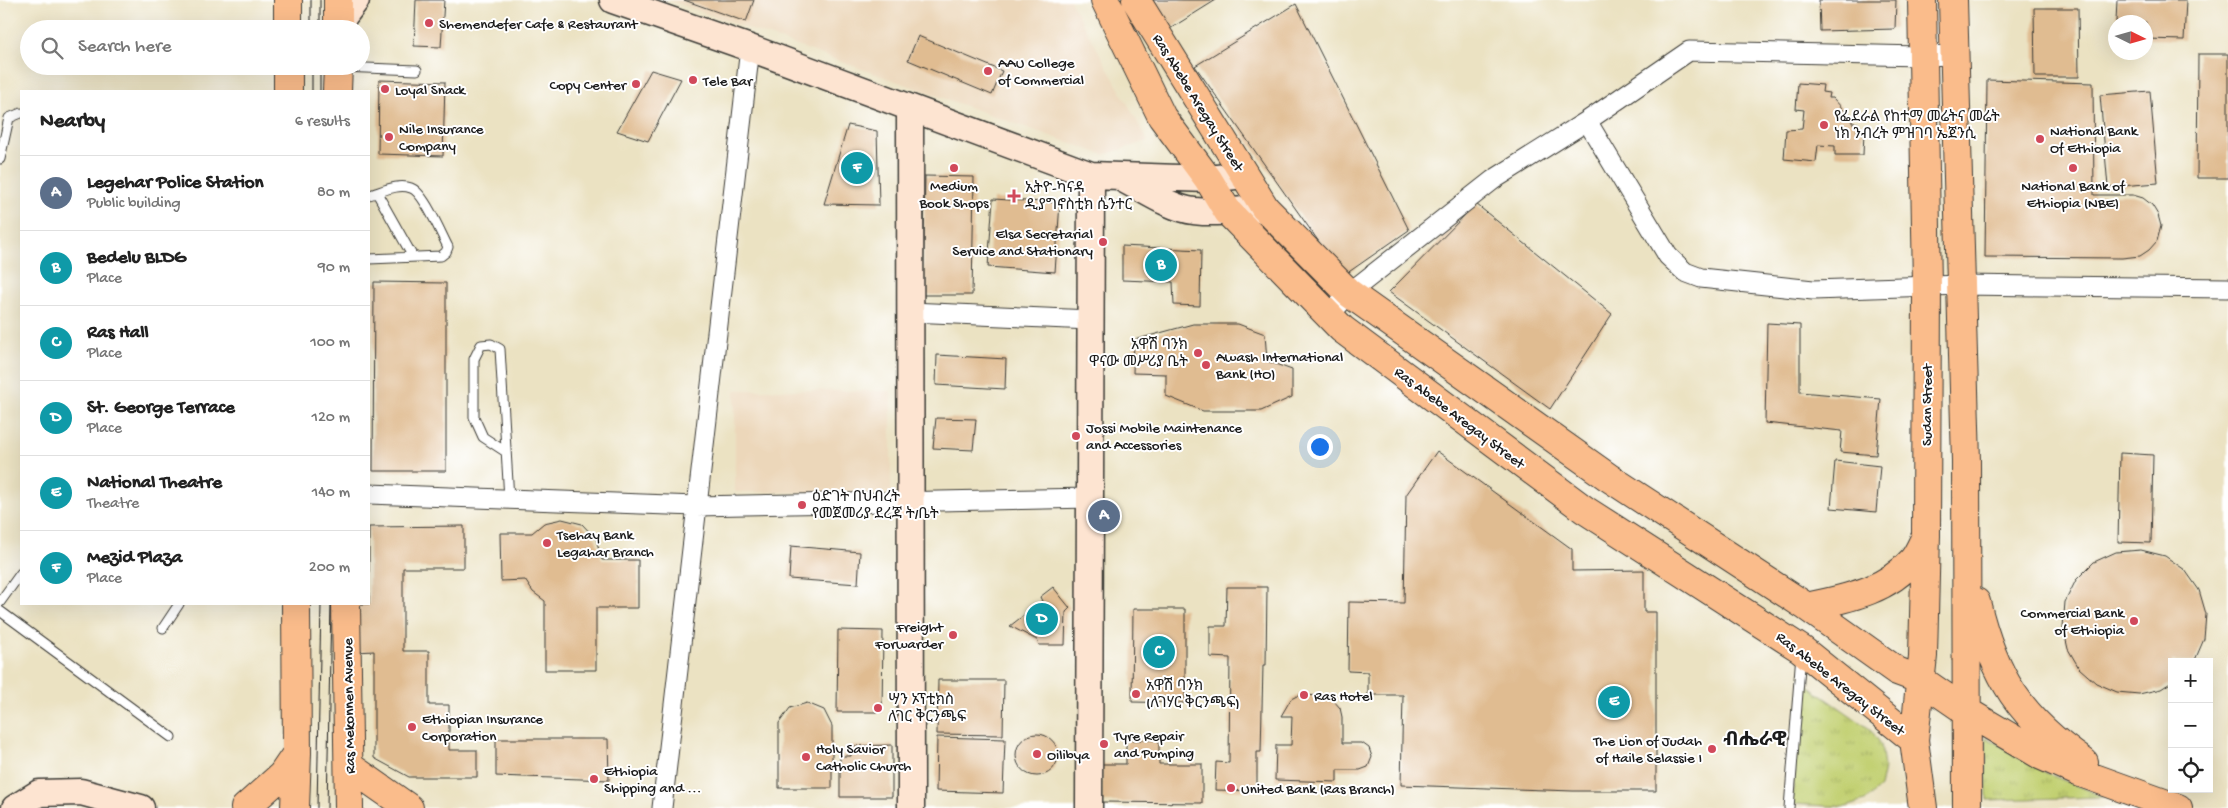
<!DOCTYPE html>
<meta charset="utf-8">
<style>
:root{--surface:#fff;--page:#f6f6f6;--text:#222;--muted:#767676;--line:#e0e0e0;--accent:#d1495b}
body{margin:0;font-family:"Gochi Hand","Noto Sans Ethiopic",sans-serif;background:var(--page);color:var(--text)}
.controls{position:absolute;right:15px;bottom:15px;display:grid;overflow:hidden;border-radius:0px;box-shadow:0 5px 20px #0002}
.controls button{width:45px;height:45px;display:grid;place-items:center;padding:0;border:0;border-bottom:1px solid var(--line);background:var(--surface);color:var(--text);font:25px sans-serif}
.compass{position:absolute;left:2108px;top:15px;width:45px;height:45px;border-radius:50%;background:var(--surface);box-shadow:0 5px 20px #0002;rotate:95deg}
.you{position:absolute;left:1319px;top:446px;width:18px;height:18px;margin:-12px;border:4px solid #fff;border-radius:50%;background:#1a73e8;box-shadow:0 0 0 8px #1a73e833}
.badge{display:grid;place-items:center;width:32px;height:32px;border-radius:50%;background:var(--accent);color:#fff;font-size:16px;font-weight:700}
.pin{position:absolute;translate:-50% -50%;border:2px solid #fff;box-shadow:0 1px 5px #0006}
.list{margin:0;padding:0;list-style:none}
h2{display:flex;justify-content:space-between;align-items:center;height:65px;margin:0;padding:0 20px;font-size:21px}
h2 small{font-size:16px;font-weight:400;color:var(--muted)}
.list li{display:grid;grid-template-columns:32px 1fr auto;gap:15px;align-items:center;box-sizing:border-box;height:75px;padding:0 20px;border-top:1px solid var(--line)}
.list b{display:block;font-size:19px;white-space:nowrap}
.list p{margin:0;font-size:16px;white-space:nowrap;color:var(--muted)}
.list em{font-size:16px;font-style:normal;color:var(--muted)}
.icon{flex:none;width:28px;height:28px;fill:none;stroke:currentColor;stroke-width:2;stroke-linecap:round;stroke-linejoin:round}
.map{position:relative;flex:none;width:2228px;height:808px;overflow:hidden}
.search{position:absolute;background:var(--surface);box-shadow:0 5px 20px #0002;left:20px;top:20px;width:350px;height:55px;display:flex;align-items:center;gap:12px;box-sizing:border-box;padding:0 18px;border-radius:28px;color:var(--muted);font-size:19px}
.panel{position:absolute;background:var(--surface);box-shadow:0 5px 20px #0002;left:20px;top:90px;width:350px;height:515px;border-radius:0px}
.map>svg:first-child{display:block}
</style>
<div class="map">
<svg width="2228" height="808" viewBox="0 0 2228 808">
<defs>
<pattern id="grass-tufts" width="24" height="20" patternUnits="userSpaceOnUse" patternTransform="scale(1.25)"><rect width="24" height="20" fill="#c2d072"/><path d="M3 7l-1-3M5 7V3M7 7l1-3M15 17l-1-3M17 17v-4M19 17l1-3" fill="none" stroke="#a6b262"/></pattern>
</defs>
<rect width="100%" height="100%" fill="#fff"/>
<filter id="ink" filterUnits="userSpaceOnUse"><feTurbulence type="fractalNoise" baseFrequency=".02" numOctaves="2"/><feDisplacementMap in="SourceGraphic" scale="10" xChannelSelector="R" yChannelSelector="G"/><feConvolveMatrix kernelMatrix="1 2 1 2 8 2 1 2 1" color-interpolation-filters="sRGB"/></filter>
<filter id="wash" filterUnits="userSpaceOnUse"><feTurbulence type="fractalNoise" baseFrequency=".0096" numOctaves="4" result="noise"/><feDisplacementMap in="SourceGraphic" scale="20" xChannelSelector="R" yChannelSelector="G"/><feGaussianBlur stdDeviation="1.12" result="paint"/><feColorMatrix in="noise" values="0 0 0 0 0 0 0 0 0 0 0 0 0 0 0 0 0 1.4 0 .05"/><feComposite in="paint" operator="in"/></filter>
<g filter="url(#wash)">
<rect width="100%" height="100%" fill="#ebe2c2"/>
<!-- built -->
<path fill="#ecd7ba" d="M668 0H1070L1148 141 1104 155Z
M735 390 891 391V493L735 492Z"/>
<!-- grass -->
<path fill="url(#grass-tufts)" stroke="#6f7647" d="M1801 681 1870 729 1881 744 1884 768 1880 787 1865 801 1846 807 1792 804Z
M1986 737 2048 774 2104 797 1987 800Z"/>
<g id="blocks">
<!-- building -->
<path fill="#e0bc91" d="M416 0H444L441 47 414 46Z
M684 0H754L746 22Z
M1149 0H1216L1168 30Z
M1819 0H1896L1895 29 1820 31Z
M2117 0H2186L2184 40 2146 39V22H2116Z
M1296 4 1409 230 1343 276 1195 66Z
M2034 8H2078L2079 77H2035Z
M918 36 1002 71 992 95 908 60Z
M2198 54H2228V178H2197Z
M651 70 681 79 648 141 617 131Z
M379 80 445 82 443 156 378 154Z
M1987 80 2093 83 2094 195H2133L2143 198 2152 205 2158 215 2161 226 2157 241 2149 250 2140 256 2122 258 1985 257Z
M1798 83 1823 85 1822 92 1829 93 1828 98H1833L1852 119V123H1858L1857 131 1864 132 1863 155H1835V146L1818 145 1816 162 1784 159 1786 130 1802 129 1804 110 1796 109Z
M2150 91 2158 183 2108 187 2100 95Z
M848 125 877 131 879 205 824 204Z
M925 176 974 177 972 295H923Z
M993 199 1060 203 1055 272 988 267Z
M1476 204 1612 314 1550 409 1389 292Z
M1122 246 1201 250 1200 306 1174 305 1173 282 1122 280Z
M374 282 446 283V471H373Z
M1767 323 1800 325V392L1881 399 1876 455 1840 452 1842 431 1765 423Z
M1193 324H1238L1265 334 1267 361 1292 370V397L1261 411H1203L1166 396V374L1133 373 1134 340Z
M937 355 1006 359 1005 389 936 385Z
M936 418 976 419 973 450 933 448Z
M1437 451 1572 549V571L1644 570V612H1656V791H1573L1401 785 1403 695H1368V672L1348 671 1349 602 1404 603 1406 495Z
M2120 453 2153 455 2151 543 2118 542Z
M1835 461 1880 466 1876 512 1831 508Z
M562 519 582 524 596 539 602 560H638V608H596V670H545V601L533 592 525 580 501 581 500 533H532L544 523Z
M464 526V568H403V651H429V705H449V750H477V777H409L374 758V651L356 652V604H369V527Z
M791 546 860 552 858 584 789 579Z
M2141 550 2165 556 2185 570 2199 590 2206 614 2204 639 2195 660 2194 662H2172V682L2161 689 2139 694 2117 692 2096 683 2079 668 2068 649 2063 627 2065 602 2076 580 2094 562 2116 552Z
M1053 587 1070 608 1066 612 1065 645H1039L1037 640 1010 626 1042 601 1040 597Z
M1227 587H1267L1266 665H1263L1261 752H1257V791L1215 790 1216 762 1229 763 1230 658 1210 657V626H1226Z
M1133 609H1185V703L1132 702Z
M838 630 883 631 882 712H837Z
M938 680H1004L1003 735 937 734Z
M1299 695 1326 696 1334 701 1340 708 1342 717V743H1362L1369 748 1372 757 1368 767 1360 770H1337V782L1275 780 1276 745H1291L1292 716H1281L1291 699Z
M807 703 824 710 832 726V788H779V723L790 708Z
M1016 755a21 21 0 1 1 42 0a21 21 0 1 1-42 0Z
M937 737 1005 739 1003 793 936 791Z
M496 739H608L609 780 496 776Z
M1126 740H1159V764H1202V803L1102 802V764H1126Z
M892 745V797H840V756H851V746Z"/>
</g>
</g>
<g filter="url(#ink)">
<use href="#blocks" fill-opacity="0" stroke="#3b3a35" stroke-width="1"/>
<g fill="none" stroke-linecap="round" stroke-linejoin="round">
<defs>
<path id="lane" d="M340 67 417 70
M0 159 9 118 21 113
M377 193 413 257
M369 195C381 192 398 183 411 188 424 192 441 234 448 247L446 252 441 256 369 259
M506 452 483 437 474 417V359L481 345 491 344 500 349 509 499
M0 602 21 573
M0 611 171 737
M163 628 179 604
M1789 808 1801 654"/>
<path id="street" d="M1587 121 1668 256 1685 272 1701 278 1813 290 1961 285 2228 288
M910 312 1091 320
M1329 316 1349 293 1493 180 1587 121 1689 51 1921 56 1954 55
M369 494 696 506 1090 498
M662 808 750 48"/>
<path id="secondary" d="M613 0 750 48 1091 175 1208 179 1244 175
M338 24 356 0
M910 108 911 808
M1123 179C1143 189 1172 209 1194 211 1218 214 1242 210 1265 208
M15 808 39 793 81 792 141 808
M1089 808 1091 175"/>
<path id="primary" d="M288 0V29
M338 0V29
M1105 0 1162 117 1208 179 1228 212 1342 329 1585 510 1801 649 1914 740
M1136 0 1265 208 1349 293 1608 477 1807 607 1897 671 1921 680 1966 711 2042 756 2078 772 2178 808
M1922 0 1927 286 1926 535 1923 656 1914 740 1923 808
M1953 0 1966 461 1967 808
M288 66V91
M337 91 338 66
M1976 602C1994 677 2020 718 2084 762
M346 604 349 808
M1807 607C1846 598 1885 592 1913 560 1918 554 1922 544 1926 536
M349 766 409 808
M245 808 282 775 297 753
M295 808 297 753 296 604"/>
</defs>
<!-- lane casing -->
<use href="#lane" stroke="#3b3a35" stroke-width="11"/>
<!-- street casing -->
<use href="#street" stroke="#3b3a35" stroke-width="21"/>
<!-- secondary casing -->
<use href="#secondary" stroke="#3b3a35" stroke-width="29"/>
<!-- primary casing -->
<use href="#primary" stroke="#3b3a35" stroke-width="30"/>
<!-- lane -->
<use href="#lane" stroke="#fff" stroke-width="9"/>
<!-- street -->
<use href="#street" stroke="#fff" stroke-width="19"/>
<!-- secondary -->
<use href="#secondary" stroke="#fde4d1" stroke-width="26"/>
<!-- primary -->
<use href="#primary" stroke="#fabc8b" stroke-width="28"/>
<!-- tram -->
<path stroke="#1c1c1c" stroke-width="1" d="M311 0V29
M320 29V0
M312 66V91
M320 91V66
M317 808 321 604
M327 808 331 604"/>
</g>
</g>
<!-- markers -->
<g fill="#d1495b" stroke="#fff" stroke-width="2">
<circle cx="429" cy="23" r="5"/>
<circle cx="988" cy="71" r="5"/>
<circle cx="693" cy="80" r="5"/>
<circle cx="636" cy="84" r="5"/>
<circle cx="385" cy="89" r="5"/>
<circle cx="1824" cy="125" r="5"/>
<circle cx="389" cy="137" r="5"/>
<circle cx="2040" cy="139" r="5"/>
<circle cx="954" cy="168" r="5"/>
<circle cx="2073" cy="168" r="5"/>
<path d="M1011.5 188.5h5v5h5v5h-5v5h-5v-5h-5v-5h5z"/>
<circle cx="1103" cy="242" r="5"/>
<circle cx="1198" cy="353" r="5"/>
<circle cx="1206" cy="365" r="5"/>
<circle cx="1076" cy="436" r="5"/>
<circle cx="802" cy="505" r="5"/>
<circle cx="547" cy="543" r="5"/>
<circle cx="2134" cy="621" r="5"/>
<circle cx="953" cy="635" r="5"/>
<circle cx="1136" cy="694" r="5"/>
<circle cx="1304" cy="695" r="5"/>
<circle cx="878" cy="708" r="5"/>
<circle cx="412" cy="727" r="5"/>
<circle cx="1104" cy="744" r="5"/>
<circle cx="1712" cy="749" r="5"/>
<circle cx="1037" cy="754" r="5"/>
<circle cx="806" cy="757" r="5"/>
<circle cx="594" cy="779" r="5"/>
<circle cx="1231" cy="788" r="5"/>
</g>
<g text-anchor="middle" stroke-width="4" stroke-linejoin="round" paint-order="stroke">
<!-- poi labels -->
<g font-size="15" fill="#1c1c1c" stroke="#fff" text-anchor="start">
<text x="439" y="28">Shemendefer Cafe &amp; Restaurant</text>
<text x="998" y="67">AAU College<tspan x="998" dy="17">of Commercial</tspan></text>
<text x="703" y="85">Tele Bar</text>
<text x="626" y="89" text-anchor="end">Copy Center</text>
<text x="395" y="94">Loyal Snack</text>
<text x="1834" y="121">የፌደራል የከተማ መሬትና መሬት<tspan x="1834" dy="17">ነክ ንብረት ምዝገባ ኤጀንሲ</tspan></text>
<text x="399" y="133">Nile Insurance<tspan x="399" dy="17">Company</tspan></text>
<text x="2050" y="135">National Bank<tspan x="2050" dy="17">Of Ethiopia</tspan></text>
<text x="954" y="190" text-anchor="middle">Medium<tspan x="954" dy="17">Book Shops</tspan></text>
<text x="2073" y="190" text-anchor="middle">National Bank of<tspan x="2073" dy="17">Ethiopia (NBE)</tspan></text>
<text x="1025" y="192">ኢትዮ-ካናዳ<tspan x="1025" dy="17">ዲያግኖስቲክ ሴንተር</tspan></text>
<text x="1093" y="238" text-anchor="end">Elsa Secretarial<tspan x="1093" dy="17">Service and Stationary</tspan></text>
<text x="1188" y="349" text-anchor="end">አዋሽ ባንክ<tspan x="1188" dy="17">ዋናው መሥሪያ ቤት</tspan></text>
<text x="1216" y="361">Awash International<tspan x="1216" dy="17">Bank (HO)</tspan></text>
<text x="1086" y="432">Jossi Mobile Maintenance<tspan x="1086" dy="17">and Accessories</tspan></text>
<text x="812" y="501">ዕድገት በህብረት<tspan x="812" dy="17">የመጀመሪያ ደረጃ ት/ቤት</tspan></text>
<text x="557" y="539">Tsehay Bank<tspan x="557" dy="17">Legahar Branch</tspan></text>
<text x="2124" y="617" text-anchor="end">Commercial Bank<tspan x="2124" dy="17">of Ethiopia</tspan></text>
<text x="943" y="631" text-anchor="end">Freight<tspan x="943" dy="17">Forwarder</tspan></text>
<text x="1146" y="690">አዋሽ ባንክ<tspan x="1146" dy="17">(ለገሃር ቅርንጫፍ)</tspan></text>
<text x="1314" y="700">Ras Hotel</text>
<text x="888" y="704">ሣን ኦፕቲክስ<tspan x="888" dy="17">ለገር ቅርንጫፍ</tspan></text>
<text x="422" y="723">Ethiopian Insurance<tspan x="422" dy="17">Corporation</tspan></text>
<text x="1114" y="740">Tyre Repair<tspan x="1114" dy="17">and Pumping</tspan></text>
<text x="1702" y="745" text-anchor="end">The Lion of Judah<tspan x="1702" dy="17">of Haile Selassie I</tspan></text>
<text x="816" y="753">Holy Savior<tspan x="816" dy="17">Catholic Church</tspan></text>
<text x="1047" y="759">Oilibya</text>
<text x="604" y="775">Ethiopia<tspan x="604" dy="17">Shipping and ...</tspan></text>
<text x="1241" y="793">United Bank (Ras Branch)</text>
</g>
<!-- street labels -->
<g font-size="15" fill="#1c1c1c" stroke="#fff">
<text transform="translate(1199 102) rotate(58)" y="5">Ras Abebe Aregay Street</text>
<text transform="translate(1926 405) rotate(-90)" y="5">Sudan Street</text>
<text transform="translate(1460 417) rotate(37)" y="5">Ras Abebe Aregay Street</text>
<text transform="translate(1841 683) rotate(38)" y="5">Ras Abebe Aregay Street</text>
<text transform="translate(348 706) rotate(-91)" y="5">Ras Mekonnen Avenue</text>
</g>
<!-- district labels -->
<g font-size="20" font-weight="bold" fill="#1c1c1c" stroke="#fff">
<text x="1755" y="745">ብሔራዊ</text>
</g>
</g>
</svg>
<div class="controls">
<button>+</button>
<button>−</button>
<button><svg class="icon" aria-label="locate" viewBox="0 0 24 24"><circle cx="12" cy="12" r="6"/><path d="M12 2v4M12 18v4M2 12h4M18 12h4"/></svg></button>
</div>
<svg class="compass" viewBox="-18 -18 36 36"><path d="M0-13l5 13h-10z" fill="#e53935"/><path d="M0 13l5-13h-10z" fill="#767676"/></svg>
<div class="you"></div>
<div class="pin badge" style="left:1104px;top:516px;background:#5c6f8a">A</div>
<div class="pin badge" style="left:1161px;top:265px;background:#0f9aa8">B</div>
<div class="pin badge" style="left:1159px;top:652px;background:#0f9aa8">C</div>
<div class="pin badge" style="left:1042px;top:619px;background:#0f9aa8">D</div>
<div class="pin badge" style="left:1614px;top:702px;background:#0f9aa8">E</div>
<div class="pin badge" style="left:857px;top:168px;background:#0f9aa8">F</div>
<div class="search"><svg class="icon" aria-label="search" viewBox="0 0 24 24"><circle cx="10" cy="10" r="6"/><path d="M15 15l6 6"/></svg>Search here</div>
<section class="panel">
<h2>Nearby<small>6 results</small></h2>
<ul class="list">
<li><span class="badge" style="background:#5c6f8a">A</span><div><b>Legehar Police Station</b><p>Public building</p></div><em>80 m</em></li>
<li><span class="badge" style="background:#0f9aa8">B</span><div><b>Bedelu BLDG</b><p>Place</p></div><em>90 m</em></li>
<li><span class="badge" style="background:#0f9aa8">C</span><div><b>Ras Hall</b><p>Place</p></div><em>100 m</em></li>
<li><span class="badge" style="background:#0f9aa8">D</span><div><b>St. George Terrace</b><p>Place</p></div><em>120 m</em></li>
<li><span class="badge" style="background:#0f9aa8">E</span><div><b>National Theatre</b><p>Theatre</p></div><em>140 m</em></li>
<li><span class="badge" style="background:#0f9aa8">F</span><div><b>Mezid Plaza</b><p>Place</p></div><em>200 m</em></li>
</ul>
</section>
</div>
